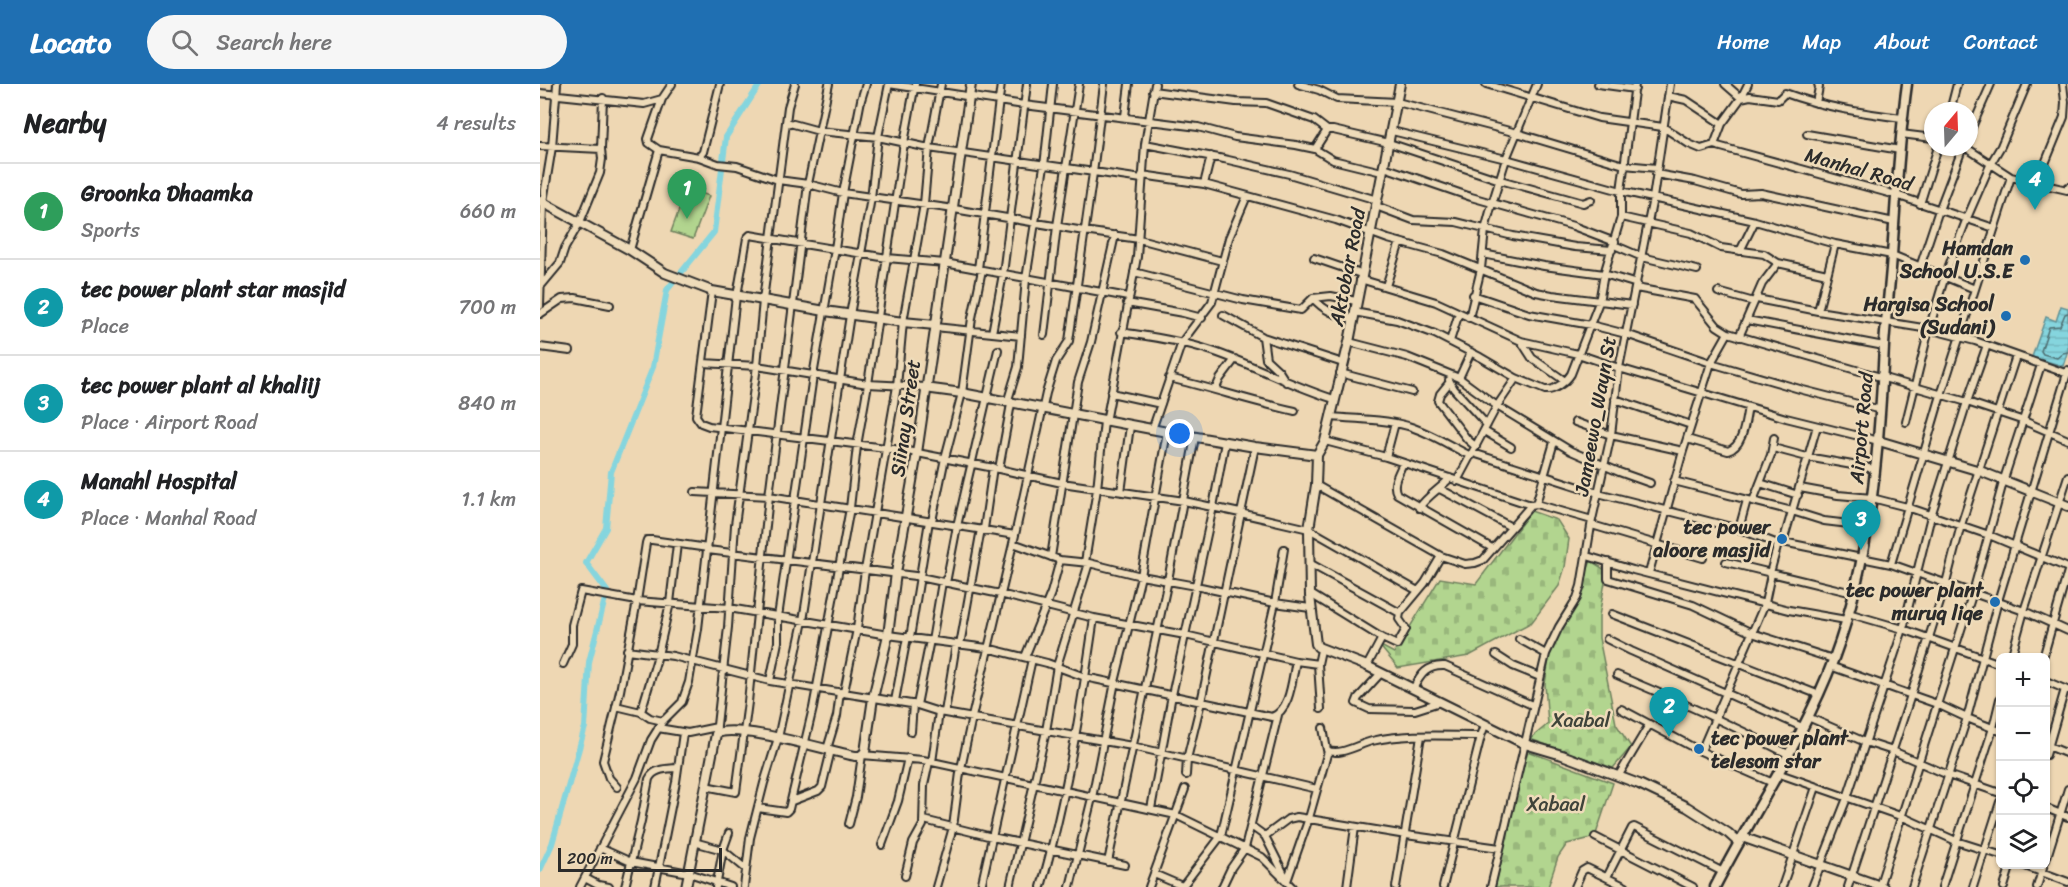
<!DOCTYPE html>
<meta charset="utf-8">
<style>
:root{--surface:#fff;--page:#f6f6f6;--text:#202124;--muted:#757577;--line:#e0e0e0;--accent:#1f6fb2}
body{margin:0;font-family:Sriracha,sans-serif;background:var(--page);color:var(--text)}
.controls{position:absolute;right:18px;bottom:18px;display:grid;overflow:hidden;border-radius:9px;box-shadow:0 2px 4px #0004}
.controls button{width:54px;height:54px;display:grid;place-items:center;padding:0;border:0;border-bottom:2px solid var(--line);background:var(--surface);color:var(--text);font:30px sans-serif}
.compass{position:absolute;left:1384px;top:18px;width:54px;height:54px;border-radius:50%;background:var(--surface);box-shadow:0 2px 4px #0004;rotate:19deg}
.scale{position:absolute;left:18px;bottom:15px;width:164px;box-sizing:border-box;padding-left:6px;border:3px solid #2b2b2b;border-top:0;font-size:16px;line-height:21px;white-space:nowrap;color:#2b2b2b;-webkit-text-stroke:4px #eedbb9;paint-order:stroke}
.you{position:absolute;left:640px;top:350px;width:21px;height:21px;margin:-15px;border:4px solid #fff;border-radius:50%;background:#1a73e8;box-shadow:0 0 0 9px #1a73e833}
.badge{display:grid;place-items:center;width:39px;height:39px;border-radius:50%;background:var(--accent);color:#fff;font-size:20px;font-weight:700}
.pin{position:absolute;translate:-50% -50px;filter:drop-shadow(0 2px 3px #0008)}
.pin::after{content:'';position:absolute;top:32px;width:21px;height:18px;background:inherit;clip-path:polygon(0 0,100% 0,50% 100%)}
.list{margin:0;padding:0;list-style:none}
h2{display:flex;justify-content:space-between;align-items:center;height:78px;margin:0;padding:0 24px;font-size:26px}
h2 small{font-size:20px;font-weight:400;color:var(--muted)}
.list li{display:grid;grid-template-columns:39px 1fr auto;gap:18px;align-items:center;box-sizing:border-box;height:96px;padding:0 24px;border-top:2px solid var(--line)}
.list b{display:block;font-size:22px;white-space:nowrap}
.list p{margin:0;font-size:20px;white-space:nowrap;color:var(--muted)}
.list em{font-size:20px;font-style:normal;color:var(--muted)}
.icon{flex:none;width:33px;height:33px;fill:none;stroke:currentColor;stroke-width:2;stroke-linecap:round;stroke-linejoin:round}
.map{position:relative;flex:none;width:1528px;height:803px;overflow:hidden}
header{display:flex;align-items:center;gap:36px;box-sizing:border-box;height:84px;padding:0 30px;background:var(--accent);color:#fff}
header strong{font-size:28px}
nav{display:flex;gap:33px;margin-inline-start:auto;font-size:21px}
.search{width:420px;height:54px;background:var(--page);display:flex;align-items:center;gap:15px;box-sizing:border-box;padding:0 21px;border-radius:33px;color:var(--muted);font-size:22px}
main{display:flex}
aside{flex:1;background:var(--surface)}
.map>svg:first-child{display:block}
</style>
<header>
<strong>Locato</strong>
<div class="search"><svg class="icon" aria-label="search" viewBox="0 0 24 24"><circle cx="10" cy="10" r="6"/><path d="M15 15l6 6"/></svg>Search here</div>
<nav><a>Home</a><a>Map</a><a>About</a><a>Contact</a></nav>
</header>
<main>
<aside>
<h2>Nearby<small>4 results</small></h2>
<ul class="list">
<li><span class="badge" style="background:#2e9e5b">1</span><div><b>Groonka Dhaamka</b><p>Sports</p></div><em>660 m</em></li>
<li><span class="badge" style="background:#0f9aa8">2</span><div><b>tec power plant star masjid</b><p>Place</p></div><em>700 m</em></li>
<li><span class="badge" style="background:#0f9aa8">3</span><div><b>tec power plant al khaliij</b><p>Place · Airport Road</p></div><em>840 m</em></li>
<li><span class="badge" style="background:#0f9aa8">4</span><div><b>Manahl Hospital</b><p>Place · Manhal Road</p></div><em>1.1 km</em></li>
</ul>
</aside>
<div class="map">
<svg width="1528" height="803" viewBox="0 0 1528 803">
<defs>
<pattern id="cemetery-stones" width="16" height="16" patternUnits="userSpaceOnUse" patternTransform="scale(1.5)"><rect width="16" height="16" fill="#b2d58f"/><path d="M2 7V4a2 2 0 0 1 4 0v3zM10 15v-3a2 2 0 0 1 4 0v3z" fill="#99b77c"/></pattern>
<pattern id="water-rules" width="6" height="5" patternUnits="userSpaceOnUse" patternTransform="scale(1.5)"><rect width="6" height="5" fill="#85d5de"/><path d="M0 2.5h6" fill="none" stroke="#73b7bf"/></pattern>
</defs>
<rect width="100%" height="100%" fill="#eed7b3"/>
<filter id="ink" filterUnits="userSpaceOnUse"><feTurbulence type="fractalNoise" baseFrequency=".0167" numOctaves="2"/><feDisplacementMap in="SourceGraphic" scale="12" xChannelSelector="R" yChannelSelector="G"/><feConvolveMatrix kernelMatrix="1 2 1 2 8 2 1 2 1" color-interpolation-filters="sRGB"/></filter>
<g filter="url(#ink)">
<!-- green -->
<path fill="#b2d58f" stroke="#6e805d" stroke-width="1.5" d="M147 104 169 112 153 155 131 148Z"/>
<!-- cemetery -->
<path fill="url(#cemetery-stones)" stroke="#6e805d" stroke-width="1.5" d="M991 427 1017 436 1029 455 1025 483 1019 502 992 538 929 572 858 584 839 561 854 569 900 494 936 500Z
M1051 477 1067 487 1059 532V554L1076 640 1091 663 1073 684 990 655 1008 640 1005 600 1012 556 1034 519Z
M987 667 1073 699 1055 753 1027 760 1018 773 1008 803H955Z"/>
<!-- water -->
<path fill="url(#water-rules)" stroke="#619196" stroke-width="1.5" d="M1521 222 1528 224V266L1523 282 1492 273 1506 233 1516 237Z"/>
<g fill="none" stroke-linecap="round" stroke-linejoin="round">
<!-- shore -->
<path stroke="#4f6f73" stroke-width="1.5" d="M1528 229 1525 230 1520 242 1509 243 1501 267 1503 270 1517 274 1523 269 1528 268"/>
<!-- canal -->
<path stroke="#85d5de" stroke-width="6" d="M0 786 12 760 45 643 49 578 67 507 46 479 66 444 71 388 113 283 127 206 174 148 186 53 220 0"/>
<defs>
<path id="minor" d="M349 0 484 21 658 43 695 53 756 61 775 65 793 76 842 88
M758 0 779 6 797 15 857 18 977 49 1084 81 1117 84
M946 0 1059 34 1123 43 1149 60 1161 65 1174 61
M1058 0 1095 5
M1185 0 1201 14 1210 12 1238 16 1245 9C1283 23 1322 29 1362 34
M613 7 696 18 726 19 774 36 787 46
M0 9 104 20 122 15 132 0
M1128 12 1146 16 1182 40
M122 15 108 55 109 59 119 66 159 73 178 80 197 82 238 96 268 100 303 109 414 125 544 147 599 155 682 177
M1276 19 1279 3 1278 0
M1410 27 1417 0
M585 32 589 0
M246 38 279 47 338 53 389 64 602 95
M852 47 966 75 1081 107 1215 137 1295 160 1352 171 1435 205
M1267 50 1360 66
M1361 50 1393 54
M1429 50 1451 0
M605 60 684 75 749 90 837 116
M1174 61 1356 111 1454 144
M1174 61 1182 40 1201 14 1208 0
M0 62 61 65
M1425 63 1471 93 1527 106 1528 103
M775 65 787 46H793L849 59 960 96 1043 119 1051 116
M159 73 163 68 180 0
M844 83 931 113 1033 142 1075 158
M1116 90 1155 97 1201 110 1221 109 1354 138
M602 91 664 100 796 136 848 155 903 170 996 208 1012 211 1092 221
M1497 99 1524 33 1525 18 1523 0
M664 100 671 72
M1380 120 1398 63
M836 122 873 136 916 138 973 152 1035 163 1072 166
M1081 133 1151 149 1181 164 1224 170 1238 179
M1074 161 1102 173 1157 186
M90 166 119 66
M1200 167 1215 137
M943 170 1004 182 1064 190 1097 200
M774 174 821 190
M1380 183 1399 126 1423 63
M438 185 461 0
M594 188 703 216 761 226 773 214 791 212 816 217
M820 195 896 218 981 257 1038 270 1079 284 1246 334 1339 357
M846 202 860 158
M0 203 20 179 25 164 40 138 60 89 62 75 61 65 63 14
M1096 204 1155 215 1177 242 1188 249 1427 318 1484 337 1528 356
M172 207 156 332 161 339 169 342 362 366 459 385 522 399 644 417 700 429 769 445 878 507
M1178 208 1214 218
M933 211 989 230 1051 241 1086 250 1171 279 1263 306 1341 326
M197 212 207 154 210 151 347 174 405 179 588 213
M773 214C784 227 796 231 813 235
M1217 215 1278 227 1389 245 1435 257 1528 290
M587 219 643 229 662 234
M0 222 3 118 12 63 17 0
M1278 227 1295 160
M814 228 857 236 895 250 940 273 976 294 1005 306C1014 307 1026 298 1031 290L1059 218 1064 190 1081 133V107L1095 0
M0 230 22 215 35 214 70 221
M683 231 723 253 803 279
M929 234 941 185 945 146 952 120 966 75 997 0
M1207 236 1344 262
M395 243 481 252
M581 248C612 253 643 257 672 267 714 281 752 302 794 315
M452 249 463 190 487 0
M504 251 517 142 539 0
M723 253 726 275 739 287 746 298
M1199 253 1222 200 1238 179 1287 190
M910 257 919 229
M981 257 992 274 1025 297
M809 258 867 273 919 294 957 322 1031 367 1079 388 1110 399
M0 263 30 267
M163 279 217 282 328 300 386 303
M800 289 872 308
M629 294C672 304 713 318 755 327
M919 294 931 268
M909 296 914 305 947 341
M909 299 900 310 898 317 927 355 936 363
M676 304 680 295 695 275
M571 309 621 320
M1075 315 1151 341
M467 319 478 283 486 195 504 82 513 0
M790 333C816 335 843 335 868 342 891 349 910 362 931 372
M566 338 597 173 605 60 615 0
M1035 338 1071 351 1143 367
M1366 338 1389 245 1405 192 1427 134 1451 79 1461 62 1487 0
M612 346 642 258 672 218 689 154 707 112
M944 347 971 363
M1147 355 1188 367C1204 362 1205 337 1208 323
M785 357 846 373 991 421 996 420 1052 436
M1233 364 1267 373 1335 385
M933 369 1058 409 1199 445 1238 460 1243 458 1351 480 1484 527 1528 547
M846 373 855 339
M863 379C859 389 851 400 857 410L952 464
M459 385 471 320
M917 397 957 322 976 294
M1134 397 1252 427 1284 437 1326 442
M1220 399 1258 411
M776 401 901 472 925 480 935 479 943 476 991 421
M1260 404 1298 411 1332 414 1367 423 1449 451 1528 484
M900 405 971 443
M155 408 229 412 268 100 289 0
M581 408 590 342
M1213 417 1231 371 1234 354
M996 420 1014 358
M879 424C887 412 900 405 910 394
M392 437 405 374 422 309 432 234 442 186
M1052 441 1163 474
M444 445 453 383
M1199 445 1207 416
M1243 458 1277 342
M473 459 520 476 549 479 601 492 656 502 735 519 770 524
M168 466 375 492 460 510 554 534 645 551 756 577 778 580 781 566
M1047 472 1093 486 1249 526 1306 536
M511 473 538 298 551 258 575 151
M545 478 557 405 564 337
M1068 478V495L1153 521 1212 549 1293 575
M1186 478 1313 509
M769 479 860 529
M1351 480 1401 311 1471 93
M1109 489 1143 367 1171 279 1188 249
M1230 489 1238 460
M406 499 417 442 458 266
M769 509 842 554
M1308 529 1363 545 1460 580
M1072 530 1277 610
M370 554 389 437
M979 555 1006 570
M1067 555 1091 567 1262 643
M392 557 402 498
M420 561 441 445
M87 566 133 572 230 597 377 621 399 628 592 662 777 705
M956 571 973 582 1000 593
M485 573 511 509 520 476
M1471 574 1484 527 1528 392
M1503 574 1528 487
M23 580 32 560V541L41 507 97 517 189 524 348 551 447 564 507 579 545 593 732 633C751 626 752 594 756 577
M778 580 781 625
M827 582 842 554 857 561 866 545 859 535 860 529 885 499 901 472
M1290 582 1397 620 1427 634 1460 647
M841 589 818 614 816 619 829 625 875 626 900 618
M1077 591C1135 615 1192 641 1248 670
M230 597 238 558V533L273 292 295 165 303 109 321 16 326 0
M1506 597 1527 606
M873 605C881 590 887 581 905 582L992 621
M304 608 317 545 325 486 357 302 363 238 384 120 389 64 401 0
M355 617 367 553
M377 621 390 556
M76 622 101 628
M1081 625 1158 666 1233 699
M405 628 416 560
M1268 633 1325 658 1353 667 1408 691 1460 709
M123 637 110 634 101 628 118 571 130 519 137 460
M118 644 148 649 177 643
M783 644 787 666C799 673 819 660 832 657 867 649 905 652 941 652L945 641
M371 648 373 620
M176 650 188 543 195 441 217 282 223 216 248 23 255 0
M1506 661 1528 670
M287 665 297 632 300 608
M1161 667 1225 519 1231 490
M1506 671 1525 605
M392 678 399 628
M1237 689 1363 733 1416 757 1460 771
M646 691 647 675 661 618 715 363
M1079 691 1109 641
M165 702 196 708 208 618 229 412 475 451
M77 703 69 694 63 677 80 607 97 517 106 459 107 456H112L168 464
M252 717 278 707 282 703 291 666
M218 724 246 728 249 725 273 624 310 424 317 362 328 300 364 59 375 0
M1506 724 1528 733
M611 725 632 611 673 423 685 358
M384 736 452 753 585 781
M309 740 316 713 322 671 383 676 636 731 722 773 752 803
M711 742 725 752 746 794
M725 752 748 735 757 733 866 751 960 764
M1055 753 1153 803
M154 758 183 766 206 785
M342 761 358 717 368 674
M60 764 91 778 149 789 191 803
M1506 776 1528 705
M568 778 628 496 655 353
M1480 780 1528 798
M614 790 642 802
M365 792 373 759 383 741 384 701 389 678
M1067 793 1092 744 1094 743 1183 788
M45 794 58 801 69 803
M747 797 769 734 788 667
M40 803 97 694 111 656 123 637 142 618 149 598 158 545 196 212
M85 803 101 737 109 695C114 684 127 685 138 684
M115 803 136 698 143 649
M176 803 183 766 189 749
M204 803 210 754 224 699 238 654 263 537 310 231 331 114 338 53 349 0
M396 803 413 743 420 689 432 633 475 451 506 309 516 277 529 257 553 89 564 0
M441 803 492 575
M470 803 506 647 517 582 549 479
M501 803C526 716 541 624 554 534
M530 803 552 714 575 598 601 492 627 348
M609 803 645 705
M642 803 681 752 735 519 744 465
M682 803 691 784 705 764 738 631
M807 803 815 743
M856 803 881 652
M903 803 941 652
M951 803 1006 570 1019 543 1037 514 1041 502 1052 436 1071 351 1079 284 1113 114 1130 0
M1035 803 1042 787 1047 784 1086 803
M1242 803 1276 703
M1272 803 1307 714 1363 545 1391 432 1427 318 1447 261
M1308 803 1371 611 1406 499 1421 441 1476 272
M1339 803 1433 508 1464 395 1501 281
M1372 803 1427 634 1458 517 1528 286
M1402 803 1453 644 1460 615
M1433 803 1460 718
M1464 803 1471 780
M1497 803 1504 780"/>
<path id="tertiary" d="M860 0 809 258 785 357 777 371 776 401 769 445 770 512 776 560 778 563 827 582 985 660 1022 671 1099 700 1147 723 1188 749 1199 759
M0 117 90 166 125 189 172 207 285 227 363 238 395 241
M385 304 422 309 627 348 715 363 777 371
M1339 357 1440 387 1528 422
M1202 753 1343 803
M146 803 176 650C194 638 290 667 315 672H320L325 668 333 614 348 551 356 489 377 369 431 0"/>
<path id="secondary" d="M1175 803C1214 727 1264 654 1294 574 1331 475 1339 366 1344 262 1346 232 1350 202 1352 171 1356 114 1359 57 1367 0"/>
</defs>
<!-- minor casing -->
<use href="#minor" stroke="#2b2b2b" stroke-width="10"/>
<!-- tertiary casing -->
<use href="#tertiary" stroke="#2b2b2b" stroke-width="12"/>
<!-- secondary casing -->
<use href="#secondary" stroke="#2b2b2b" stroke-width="13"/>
<!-- minor -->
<use href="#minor" stroke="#eedbb9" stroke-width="6"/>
<!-- tertiary -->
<use href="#tertiary" stroke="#eedbb9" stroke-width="8"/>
<!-- secondary -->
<use href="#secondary" stroke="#eedbb9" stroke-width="8"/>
</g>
</g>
<!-- markers -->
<g fill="#1f6fb2" stroke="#eedbb9" stroke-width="2">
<circle cx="1485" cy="176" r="6"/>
<circle cx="1466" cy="232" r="6"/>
<circle cx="1242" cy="455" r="6"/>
<circle cx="1455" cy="518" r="6"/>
<circle cx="1159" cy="665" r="6"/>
</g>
<g text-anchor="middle" stroke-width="5" stroke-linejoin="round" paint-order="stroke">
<!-- street labels -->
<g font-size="20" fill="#2b2b2b" stroke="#eedbb9">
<text transform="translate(1319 85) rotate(16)" y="7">Manhal Road</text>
<text transform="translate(807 183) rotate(-79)" y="7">Aktobar Road</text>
<text transform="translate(1055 332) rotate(-80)" y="7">Jameewo_Wayn St</text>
<text transform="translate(365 334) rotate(-82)" y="7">Siinay Street</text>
<text transform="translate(1321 344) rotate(-85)" y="7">Airport Road</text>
</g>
<!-- poi labels -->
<g font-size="20" font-weight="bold" fill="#2b2b2b" stroke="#eedbb9" text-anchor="end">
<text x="1473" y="171">Hamdan<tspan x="1473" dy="23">School U.S.E</tspan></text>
<text x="1454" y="227">Hargisa School<tspan x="1454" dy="23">(Sudani)</tspan></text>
<text x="1230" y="450">tec power<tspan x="1230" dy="23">aloore masjid</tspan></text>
<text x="1443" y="513">tec power plant<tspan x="1443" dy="23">muruq liqe</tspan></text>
<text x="1171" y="661" text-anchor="start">tec power plant<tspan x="1171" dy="23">telesom star</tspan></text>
</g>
<!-- park labels -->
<g font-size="20" fill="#3f443a" stroke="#eedbb9">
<text x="1041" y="643">Xaabal</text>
<text x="1016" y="727">Xabaal</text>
</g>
</g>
</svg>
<div class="controls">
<button>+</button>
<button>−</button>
<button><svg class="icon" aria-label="locate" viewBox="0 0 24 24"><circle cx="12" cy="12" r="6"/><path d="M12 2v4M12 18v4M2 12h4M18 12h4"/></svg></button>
<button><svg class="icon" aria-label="layers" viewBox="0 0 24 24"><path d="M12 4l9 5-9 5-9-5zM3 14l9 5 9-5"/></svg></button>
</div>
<svg class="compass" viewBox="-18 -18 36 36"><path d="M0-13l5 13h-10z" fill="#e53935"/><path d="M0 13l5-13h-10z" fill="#757577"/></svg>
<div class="scale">200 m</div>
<div class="you"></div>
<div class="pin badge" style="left:147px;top:135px;background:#2e9e5b">1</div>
<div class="pin badge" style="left:1129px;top:653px;background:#0f9aa8">2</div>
<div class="pin badge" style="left:1321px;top:466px;background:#0f9aa8">3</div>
<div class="pin badge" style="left:1495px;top:126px;background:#0f9aa8">4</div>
</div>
</main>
